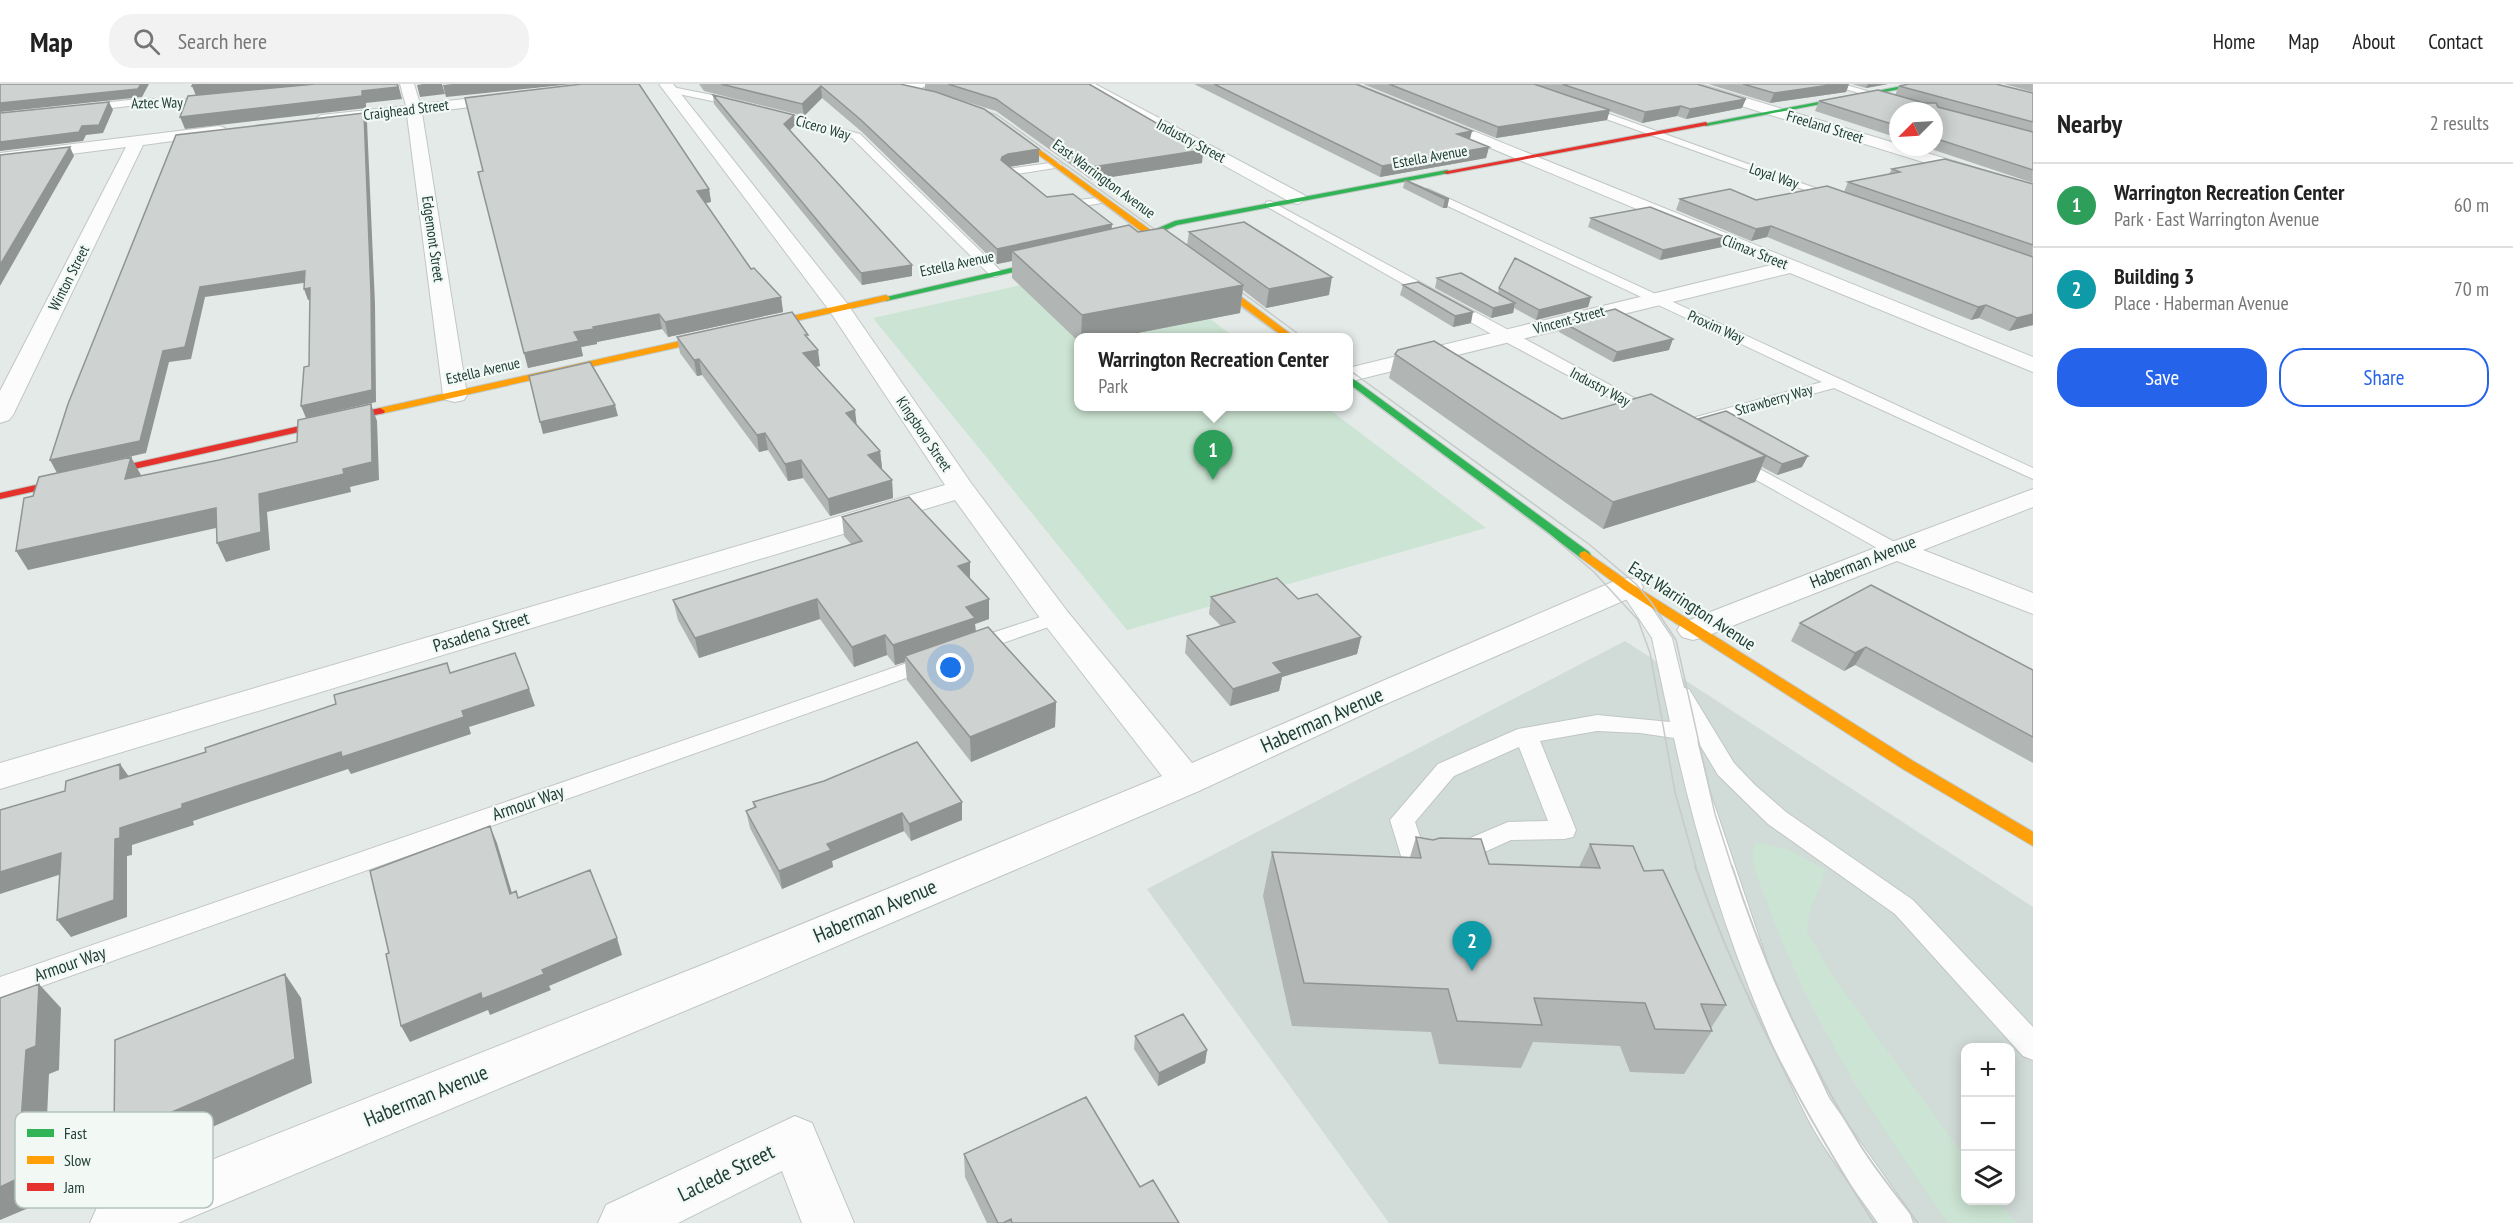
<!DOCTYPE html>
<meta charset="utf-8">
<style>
:root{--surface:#fff;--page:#f2f2f2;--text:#222;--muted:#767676;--line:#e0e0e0;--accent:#2563eb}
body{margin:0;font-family:"PT Sans Narrow",sans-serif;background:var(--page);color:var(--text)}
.controls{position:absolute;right:18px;bottom:18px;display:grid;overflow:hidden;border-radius:12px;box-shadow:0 3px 15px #0003}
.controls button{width:54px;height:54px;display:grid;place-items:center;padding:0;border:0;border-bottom:2px solid var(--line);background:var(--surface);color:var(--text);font:30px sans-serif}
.compass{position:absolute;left:1889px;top:18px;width:54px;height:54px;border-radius:50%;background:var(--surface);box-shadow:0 3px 15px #0003;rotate:246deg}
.you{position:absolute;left:951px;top:584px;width:21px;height:21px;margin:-15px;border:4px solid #fff;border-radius:50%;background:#1a73e8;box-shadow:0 0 0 9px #1a73e833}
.badge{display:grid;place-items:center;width:39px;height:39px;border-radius:50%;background:var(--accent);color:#fff;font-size:20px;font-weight:700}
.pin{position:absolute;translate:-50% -50px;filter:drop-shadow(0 2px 3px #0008)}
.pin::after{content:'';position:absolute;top:32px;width:21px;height:18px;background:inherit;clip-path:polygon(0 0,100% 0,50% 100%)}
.popup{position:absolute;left:1074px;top:249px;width:279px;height:78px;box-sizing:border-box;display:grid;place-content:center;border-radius:12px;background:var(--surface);filter:drop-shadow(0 2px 4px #0005);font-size:20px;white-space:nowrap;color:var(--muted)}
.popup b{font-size:22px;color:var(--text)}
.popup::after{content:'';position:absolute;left:50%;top:100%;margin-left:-12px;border:12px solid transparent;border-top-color:var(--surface)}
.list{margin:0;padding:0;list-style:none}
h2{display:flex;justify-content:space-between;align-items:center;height:78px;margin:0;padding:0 24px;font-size:26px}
h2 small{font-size:20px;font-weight:400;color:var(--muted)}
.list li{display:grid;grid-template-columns:39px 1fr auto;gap:18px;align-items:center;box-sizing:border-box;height:84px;padding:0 24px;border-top:2px solid var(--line)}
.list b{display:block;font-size:22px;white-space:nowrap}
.list p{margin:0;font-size:20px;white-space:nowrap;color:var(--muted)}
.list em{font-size:20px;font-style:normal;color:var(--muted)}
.actions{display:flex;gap:12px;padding:18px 24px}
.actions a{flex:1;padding:14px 0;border:2px solid var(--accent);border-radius:24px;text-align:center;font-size:21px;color:var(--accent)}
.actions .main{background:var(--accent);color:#fff}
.icon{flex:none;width:33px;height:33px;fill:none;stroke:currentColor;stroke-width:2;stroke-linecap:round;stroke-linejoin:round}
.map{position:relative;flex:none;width:2033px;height:1139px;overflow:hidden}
header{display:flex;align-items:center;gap:36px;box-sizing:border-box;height:84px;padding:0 30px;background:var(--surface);border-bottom:2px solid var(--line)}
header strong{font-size:28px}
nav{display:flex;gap:33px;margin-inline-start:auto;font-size:21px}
.search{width:420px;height:54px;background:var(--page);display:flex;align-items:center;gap:15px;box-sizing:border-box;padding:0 21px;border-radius:24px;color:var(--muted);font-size:22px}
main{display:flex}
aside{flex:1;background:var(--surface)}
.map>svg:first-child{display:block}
</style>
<header>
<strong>Map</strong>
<div class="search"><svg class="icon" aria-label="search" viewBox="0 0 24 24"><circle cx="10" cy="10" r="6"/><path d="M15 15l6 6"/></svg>Search here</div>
<nav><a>Home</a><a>Map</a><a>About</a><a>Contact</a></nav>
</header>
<main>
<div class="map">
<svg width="2033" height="1139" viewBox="0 0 2033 1139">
<rect width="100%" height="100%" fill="#e4eae7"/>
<!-- built -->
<path fill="#d1dbd7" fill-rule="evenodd" d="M1625 557 2033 823V1139H1389L1147 805ZM1966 964H2010V1116H1966Z"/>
<!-- green -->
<path fill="#cce4d3" d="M1133 176 1234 253 1078 254V322L1326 323 1486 444 1127 546 873 234Z
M1756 758 1787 765 1826 786 1809 831 1807 847 1832 891 1965 1073 1966 1116 1997 1117 2017 1139H1948C1876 1037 1804 929 1764 810 1758 794 1746 773 1756 758Z"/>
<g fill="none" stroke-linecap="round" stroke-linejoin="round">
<defs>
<path id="lane" d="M1828 0H1843L1936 27 1934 29V27H1920Z
M672 3 732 15 860 50 1003 189 996 193 991 192 852 54 731 21 669 8V4Z
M138 15 215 16 220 19 215 22 138 21 84 27 79 24 84 21Z
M1578 21H1584L1843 114 1833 116 1578 25Z
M1057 78 1062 81 1061 83 1017 90 1031 102 1025 105 1003 88 1008 85Z
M1420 105H1428L2033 384V395L1834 304 1708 339H1696L1694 336 1696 333 1822 298 1420 109Z
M1103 113 1109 116 1107 118 1055 127 1049 123 1055 119Z
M1270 117 1658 327 1660 330 1658 333H1646L1502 256 1266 122V118Z
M1734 371 1900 461 1902 465 1900 469H1886L1728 380 1726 376 1728 372Z
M1630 500 1637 502 1672 554 1684 604 1689 605 1734 679 1755 701 1786 728 1913 816 2033 943V976L2023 972 1895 830 1768 740 1718 691 1697 656 1709 705 1773 895 1829 1014 1909 1127 1913 1139H1878C1854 1104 1826 1070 1807 1033 1748 919 1701 779 1674 654L1640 649 1597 647 1540 657 1576 746 1573 753 1564 755 1511 756 1456 781 1447 778 1443 771 1447 764 1508 738 1548 737 1519 663 1454 692 1415 738 1428 776 1434 778 1438 785 1434 792 1419 798 1410 795 1406 788 1390 736 1438 680 1518 645 1597 631 1670 638 1652 554 1620 506 1623 502Z
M1056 528 1063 530 1066 534 1063 538 971 570 964 568 961 563 964 558Z
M933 570 940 572 944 577 940 582 0 917V893Z"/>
<path id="street" d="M400 0H414L420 20 511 10 518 14 511 18 422 29 467 311 464 316 455 318 446 316 443 311 407 31 321 41 313 36 321 31 406 22Z
M659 0H673L846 218 971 399 1067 527 1192 679 1617 496 1628 494 1639 496 1643 503 1639 510 1379 623 1199 707 737 905 178 1139H90L98 1121 707 879 1162 692 1045 541 955 416 0 705V679L945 401 829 226Z
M889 0H928C921 7 899 9 889 6Z
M1077 0H1095L1304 111 1307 115 1298 120 1292 119Z
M1337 0H1357L2033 273V288L1790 189 1348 298V284L1771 181Z
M1678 0H1700L1898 60V63H1907L2033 101V112L1680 3Z
M219 42 225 44 227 47 225 50 143 61 13 331 9 336 0 339V307L126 63 0 79V69Z
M2033 405V423L1923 466 2033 509V530L1897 477 1704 553 1693 556 1682 553 1677 546 1682 539 1880 462 1883 459 1895 457Z
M795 1032 812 1039 854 1139H802L782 1087 678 1139H598L606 1121Z"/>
<path id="fast" d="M1913 0H1926L1706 42 1703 40Z
M1447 86 1451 88 1449 89 1177 141 1123 164 1116 162 1175 137Z
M1055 174H1058V178L886 217 882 214Z
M1348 291 1589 468 1591 471 1589 474H1581L1348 299Z"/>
<path id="slow" d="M1000 40H1004L1167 158V162H1161L1000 42Z
M1202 188H1208L1296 254H1285L1202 192Z
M886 211 890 214 889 216 380 330 375 327 380 324Z
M1585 467 1632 500 1913 677 2033 748V762L1903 685 1624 506 1581 474 1579 471 1581 468Z"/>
<path id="jam" d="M1706 38 1708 41 1447 90 1443 88Z
M380 324 385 327 384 329 0 415V409Z"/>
</defs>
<!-- lane casing -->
<use href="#lane" stroke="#c1c7c4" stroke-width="2"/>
<!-- street casing -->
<use href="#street" stroke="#c1c7c4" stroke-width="2"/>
<!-- fast casing -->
<use href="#fast" stroke="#bfc8c4" stroke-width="2"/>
<!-- slow casing -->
<use href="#slow" stroke="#bfc8c4" stroke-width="2"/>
<!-- jam casing -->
<use href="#jam" stroke="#bfc8c4" stroke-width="2"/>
<!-- lane -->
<use href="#lane" fill="#fbfcfb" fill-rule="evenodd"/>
<!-- street -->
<use href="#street" fill="#fbfcfb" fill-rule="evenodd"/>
<!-- fast -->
<use href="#fast" fill="#30b455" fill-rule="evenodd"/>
<!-- slow -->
<use href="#slow" fill="#ff9f0a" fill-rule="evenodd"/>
<!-- jam -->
<use href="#jam" fill="#e5322d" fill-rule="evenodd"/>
<!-- tram-far1 -->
<path stroke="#c6cbca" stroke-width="1.5" d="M961 18 997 31 1168 155
M1046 77 1154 158
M1229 199 1304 254
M1226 212 1284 254
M1348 285 1590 461 1636 500 1651 518 1676 556 1715 730 1732 783
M1348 300 1549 450 1594 488 1638 536 1650 569 1675 708 1696 783"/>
<!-- tram -->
<path stroke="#c6cbca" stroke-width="2" d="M1695 782C1740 910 1801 1025 1874 1139
M1732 782C1764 881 1806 974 1861 1062 1878 1089 1899 1114 1918 1139"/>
</g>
<!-- wall -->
<path fill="#b1b5b4" d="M699 0H900L1039 78 1009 83 1047 113 1112 145 1138 148 1187 161 1189 148 1329 211 1266 224 1243 206 1240 229 1112 254H1078V257L1012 194V177L997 180 862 48 822 14 804 32 704 7Z
M925 0H1089L1203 66 1202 79 1092 96 996 27 925 5Z
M1194 0H1356L1472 47 1470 55 1489 63 1486 74 1380 93Z
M1363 0H1697L1742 24 1686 35 1677 32 1642 39 1609 27 1607 36 1496 54Z
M1708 0H1849L1846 8 1770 19Z
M1852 0H1888L1866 4Z
M2004 0H2033V8Z
M1899 2 2033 9V99L1925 63H1934V27H1898V54L1815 27 1819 17 1895 11Z
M713 11 794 31 795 41 790 46 912 192 862 201 714 20Z
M1892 85 2033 100V241L2009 247 1979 234 1971 236 1767 153 1751 157 1676 126 1680 115 1756 116 1844 108 1848 98 1889 90Z
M483 87 709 105 711 118 705 119 751 185 781 213 783 228 668 253 662 245 597 258V260L581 263 583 272 528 284Z
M1405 96 1449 115 1447 124H1443L1403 104Z
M1591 134 1722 163 1660 176 1588 143Z
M1437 194 1498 209 1499 204 1591 213 1588 223 1536 236 1514 224 1513 229 1491 234 1435 204Z
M1403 201 1471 239 1453 243 1400 211Z
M1562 238 1669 266 1613 278 1559 248Z
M677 253 808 255 820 282 815 283 856 341 880 367 882 384 881 385 892 396 893 414 830 432 803 394 788 397 768 366 759 368 702 291 697 292 680 269Z
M1395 270 1562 335 1698 336V335L1802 383 1777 391 1762 383 1755 398 1603 445 1389 294Z
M842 433 970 495 989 535 975 540 976 547 1056 618 1055 643 971 678 907 596 905 578 895 581 887 571 854 583 820 535 699 574 678 536 673 516 851 460 844 452Z
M1211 513 1298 515 1361 553 1357 570 1282 593 1279 607 1230 622 1185 569 1187 552 1221 542 1209 530Z
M1800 539 2033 586V679L1855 581 1844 587 1791 557Z
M824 697 962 736 911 757 904 747 832 777 833 783 782 805 750 744 746 727 754 724 753 718Z
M1416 753 1489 780 1579 783 1590 760 1644 787 1726 921 1711 944 1712 947 1684 990 1630 988 1620 962 1533 958 1521 984 1439 980 1431 948 1292 942 1263 812 1272 768 1410 773Z
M1135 952 1207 966 1205 979 1158 1002 1134 965Z
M964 1070 1140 1103 1179 1139H987L965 1093Z"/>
<!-- shaded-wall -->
<path fill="#909492" d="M141 0H149L142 13 0 28V19Z
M211 0H338L197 14 192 2Z
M397 0H398L402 15 366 19V24L185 45 180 33 362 7Z
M423 0H442L445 10 420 13 417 1Z
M452 0H573L446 13 443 1Z
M1837 0H1849L1846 8 1770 19 1774 9Z
M1868 0H1888L1866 4Z
M821 2 822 14 804 32 802 20Z
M1746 15 1742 24 1686 35 1690 25Z
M109 18 113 26 103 49 86 51 83 57 0 67V58L82 42Z
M1681 22 1677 32 1642 39 1645 28Z
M1610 26 1607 36 1496 54 1498 43Z
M364 29 367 38 375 220 376 318 306 334 301 322Z
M794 31 795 41 786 50 784 40Z
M1472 47 1469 58 1457 50Z
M70 63 74 72 0 202V181Z
M1489 63 1486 74 1380 93 1382 82Z
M1039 65V78L1008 83 1002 86V73L1008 70Z
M1203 66 1202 79 1092 96V83Z
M709 105 711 118 699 120 697 107Z
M1445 115H1449L1447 124H1443Z
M1112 140 1111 155 1012 167V177L997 180V165Z
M1771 142 1767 153 1751 157 1756 145Z
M1725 153 1722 163 1660 176 1663 166Z
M912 181V192L862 201 861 189Z
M305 187 310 198 205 213 191 275 169 278 146 369 57 389 50 376 163 267 200 203Z
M1332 193 1329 211 1266 224 1269 205Z
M1243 201 1240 229 1112 254H1081L1082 231Z
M310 204 314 215 308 216 304 205Z
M781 213 783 228 668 253 665 238Z
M1591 213 1588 223 1536 236 1539 226Z
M1515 219 1513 229 1491 234 1493 224Z
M1986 221 1979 234 1971 236 1978 223Z
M1473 228 1471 239 1453 243 1455 232Z
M659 230 662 245 597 258V260L581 263 583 272 528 284 524 269 574 248 593 243Z
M2033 230V241L2009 247 2017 234Z
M1673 255 1669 266 1613 278 1617 268Z
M818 266 820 282 805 285 803 269Z
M699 275 702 291 697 292 694 276Z
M371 320 377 337 379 396 350 403 351 408 267 428 270 466 226 478 217 459 259 410Z
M615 321 618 332 543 350 540 338Z
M855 326 857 343 846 329Z
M765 349 768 366 759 368 757 351Z
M880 367 882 384 869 388 868 371Z
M1766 372 1755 398 1603 445 1613 418Z
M1808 372 1802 383 1777 391 1782 380Z
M131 373 141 391 135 413 125 395Z
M801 376 803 394 788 397 785 380Z
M892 396 893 414 830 432 828 415Z
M216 424 225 442 28 486 16 467Z
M970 478V497L958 482Z
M817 515 820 535 699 574 695 554Z
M989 515V535L975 540 976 553 905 572V578L895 581 893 561 966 523Z
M885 551 887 571 854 583 852 563Z
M1361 553 1357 570 1282 593 1279 607 1230 622 1233 605 1273 579Z
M1866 563 1855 581 1844 587 1855 569Z
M529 605 535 622 469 643 471 650 351 690 348 685 193 737 194 741 132 761V771L127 772V833L71 853 57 836 115 755 120 744 182 720Z
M1056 618 1055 643 971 678 970 653Z
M120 680 132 697 120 695Z
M962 718V736L911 757 909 740Z
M902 729 904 747 832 777 833 783 782 805 779 787 827 760Z
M490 742 497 759 517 826 510 810Z
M61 769 74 786 0 810V788Z
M617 854 622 871 549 902 551 906 490 931 488 926 410 958 401 942 481 909 542 886Z
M285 890 301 914 312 999 137 1076 114 1053Z
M39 900 61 924 59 986 49 990 43 1118 0 1136V1103Z
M1207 966 1205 979 1158 1002 1159 989Z"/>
<!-- building -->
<path fill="#ced3d1" stroke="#909492" stroke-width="1.5" d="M0 0H141L138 5 0 19Z
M193 0H211L192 2Z
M315 0H397L398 3 362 7V12L180 33 188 12Z
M582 0H639L709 105 697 107 751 185 754 184 781 213 665 238 659 230 593 243 594 245 574 248 579 257 524 269 478 88 483 87 465 14Z
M721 0H900L936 8 984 25 1039 65 1008 70 1002 73 1001 76 1047 113 1073 110 1112 140 997 165 861 36 821 2 802 20Z
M948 0H1089L1203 66 1092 83 996 15Z
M1214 0H1356L1472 47 1457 50 1489 63 1382 82Z
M1389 0H1534L1610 26 1498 43Z
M1562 0H1697L1746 15 1690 25 1681 22 1645 28Z
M1743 0H1837L1774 9Z
M1909 0H1996L2033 9V38L1899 2Z
M1878 6 1924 19H1936L1938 23 2033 48V86L1934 54V27H1898V42L1819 17Z
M713 11 794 31 784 40 912 181 861 189Z
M109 18 99 41 82 42 79 48 0 58V29Z
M364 29 371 209 372 306 301 322 304 283 309 282 310 204 304 205 305 187 200 203 185 263 163 267 140 357 50 376 68 320 176 51Z
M70 63 0 181V71Z
M1945 75 2033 100V161L1848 98 1900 88 1892 85Z
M1405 96 1449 115H1445Z
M1827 102 2033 173V230L2017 234 1986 221 1978 223 1771 142 1756 145 1680 115 1730 105 1756 116Z
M1650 123 1725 153 1663 166 1591 134Z
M1244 138 1332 193 1269 205 1189 148Z
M1129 141 1138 148 1163 144 1243 201 1082 231 1012 167Z
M1515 174 1591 213 1539 226 1499 204Z
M1461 189 1515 219 1493 224 1437 194Z
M1418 198 1473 228 1455 232 1403 201Z
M1615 225 1673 255 1617 268 1562 238Z
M792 228 808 251H805L818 266 803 269 855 326 846 329 880 367 868 371 892 396 828 415 801 376 785 380 765 349 757 351 699 275 694 276 677 253Z
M1434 257 1562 335 1651 310 1766 372 1613 418 1395 270 1398 266Z
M590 278 615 321 540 338 529 292Z
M371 320 372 378 343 385 344 390 259 410 261 448 217 459 216 424 16 467 24 414 33 412 39 393 131 373 125 395 219 376 297 358 298 336Z
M1726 327 1808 372 1782 380 1698 335Z
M909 413 970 478 958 482 989 515 966 523 975 534 893 561 885 551 852 563 817 515 695 554 673 516 862 457 842 433Z
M1277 494 1298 515 1317 510 1361 553 1273 579 1282 589 1233 605 1187 552 1235 538 1211 513Z
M1871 501 2033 586V653L1866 563 1855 569 1800 539Z
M988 543 1056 618 970 653 905 572Z
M515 569 529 605 462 627 464 633 342 673 341 668 182 720V724L120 744V754L115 755 114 816 57 836 61 769 0 788V726L65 707 66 697 120 680V695L206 668 205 664 336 620 334 611 447 579 450 589Z
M917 658 962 718 909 740 902 729 827 760 831 766 779 787 746 727 756 723 753 718 824 697Z
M490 742 510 810 516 807 518 814 590 786 617 854 542 886 544 890 482 915 481 909 401 942 386 870 389 869 370 787Z
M1416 753 1433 756 1440 754 1481 755 1489 780 1600 784 1590 760 1633 762 1644 787 1663 786 1726 921 1701 920 1712 947 1655 945 1645 919 1534 914 1542 941 1457 937 1448 905 1304 899 1272 768 1421 774Z
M285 890 295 975 114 1053 115 956Z
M39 900 36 962 26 966 17 1095 0 1103V914Z
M1183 930 1207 966 1159 989 1135 952Z
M1086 1013 1140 1103 1153 1096 1179 1139H1012L1011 1135 1003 1139H998L964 1070Z"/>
<g text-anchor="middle" stroke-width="4.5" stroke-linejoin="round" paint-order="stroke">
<!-- far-street labels -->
<g font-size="15" fill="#203e36" stroke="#f2f9f5">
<text transform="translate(157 19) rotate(-1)" y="5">Aztec Way</text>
<text transform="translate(406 26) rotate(-7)" y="5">Craighead Street</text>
<text transform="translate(1825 43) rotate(17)" y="5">Freeland Street</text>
<text transform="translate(823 44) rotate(16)" y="5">Cicero Way</text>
<text transform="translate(1191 57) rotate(28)" y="5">Industry Street</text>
<text transform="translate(1430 73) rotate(-10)" y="5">Estella Avenue</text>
<text transform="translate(1774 92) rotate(19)" y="5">Loyal Way</text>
<text transform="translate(1104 95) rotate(36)" y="5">East Warrington Avenue</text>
<text transform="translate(433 155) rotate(82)" y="5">Edgemont Street</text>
<text transform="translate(1755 168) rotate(22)" y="5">Climax Street</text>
<text transform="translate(957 180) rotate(-12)" y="5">Estella Avenue</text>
<text transform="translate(69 194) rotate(-63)" y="5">Winton Street</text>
<text transform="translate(1569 236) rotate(-15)" y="5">Vincent Street</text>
<text transform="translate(1716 243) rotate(24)" y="5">Proxim Way</text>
<text transform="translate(483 287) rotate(-13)" y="5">Estella Avenue</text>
<text transform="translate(1600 303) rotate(28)" y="5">Industry Way</text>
<text transform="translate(1774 316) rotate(-16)" y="5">Strawberry Way</text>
<text transform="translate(924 350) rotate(56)" y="5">Kingsboro Street</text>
</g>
<!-- street labels -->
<g font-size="18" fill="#203e36" stroke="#f2f9f5">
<text transform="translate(1863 478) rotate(-22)" y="6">Haberman Avenue</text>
<text transform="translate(1692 522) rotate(33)" y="6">East Warrington Avenue</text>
<text transform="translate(481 548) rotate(-17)" y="6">Pasadena Street</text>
<text transform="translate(528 719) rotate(-19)" y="6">Armour Way</text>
<text transform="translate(70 880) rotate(-19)" y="6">Armour Way</text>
</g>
<!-- near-street labels -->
<g font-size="21" fill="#203e36" stroke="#f2f9f5">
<text transform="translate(1322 636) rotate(-24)" y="7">Haberman Avenue</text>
<text transform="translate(875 827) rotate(-23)" y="7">Haberman Avenue</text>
<text transform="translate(426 1012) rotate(-22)" y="7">Haberman Avenue</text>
<text transform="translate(726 1089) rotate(-26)" y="7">Laclede Street</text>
</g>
</g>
<!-- legend -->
<rect x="15" y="1028" width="198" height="96" rx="9" fill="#f2f9f5" stroke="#b3c1bc" stroke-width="1.5"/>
<rect x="27" y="1045" width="27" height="8" fill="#30b455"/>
<rect x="27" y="1072" width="27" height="8" fill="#ff9f0a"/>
<rect x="27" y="1099" width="27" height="8" fill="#e5322d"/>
<g font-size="16" fill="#203e36">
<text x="64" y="1055">Fast</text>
<text x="64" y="1082">Slow</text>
<text x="64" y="1109">Jam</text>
</g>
</svg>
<div class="controls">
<button>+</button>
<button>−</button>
<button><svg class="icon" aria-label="layers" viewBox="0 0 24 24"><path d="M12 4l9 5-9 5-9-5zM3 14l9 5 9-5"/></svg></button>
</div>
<svg class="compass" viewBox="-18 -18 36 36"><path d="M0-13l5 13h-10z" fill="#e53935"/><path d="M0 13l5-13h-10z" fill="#767676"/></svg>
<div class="you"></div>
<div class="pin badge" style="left:1213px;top:396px;background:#2e9e5b">1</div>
<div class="popup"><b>Warrington Recreation Center</b>Park</div>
<div class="pin badge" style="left:1472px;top:887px;background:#0f9aa8">2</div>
</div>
<aside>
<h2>Nearby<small>2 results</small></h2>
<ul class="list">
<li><span class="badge" style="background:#2e9e5b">1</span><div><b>Warrington Recreation Center</b><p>Park · East Warrington Avenue</p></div><em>60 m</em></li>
<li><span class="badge" style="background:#0f9aa8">2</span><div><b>Building 3</b><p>Place · Haberman Avenue</p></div><em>70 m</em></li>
</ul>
<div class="actions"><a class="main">Save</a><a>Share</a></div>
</aside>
</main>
